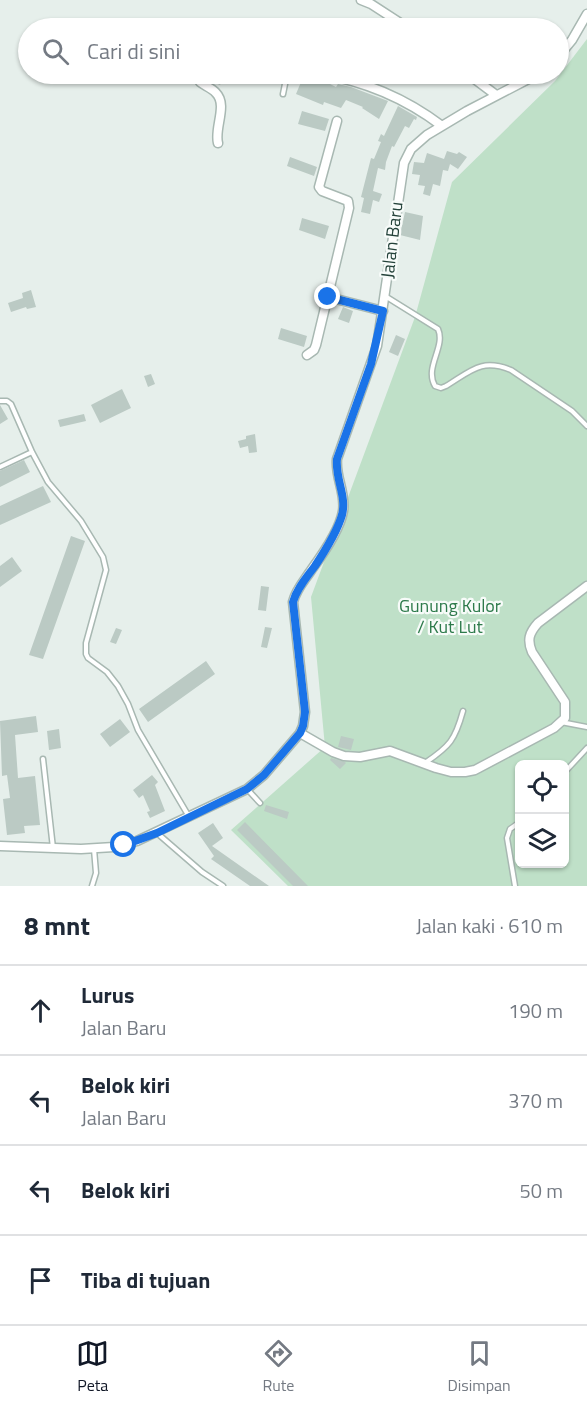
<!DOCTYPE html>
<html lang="id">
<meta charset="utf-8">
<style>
:root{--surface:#fff;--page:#f2f2f3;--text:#1f2937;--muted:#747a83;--line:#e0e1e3;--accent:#111827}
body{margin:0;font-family:"Titillium Web",sans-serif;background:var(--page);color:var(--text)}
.controls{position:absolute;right:18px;bottom:18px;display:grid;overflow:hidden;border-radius:9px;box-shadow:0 2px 4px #0004}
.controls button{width:54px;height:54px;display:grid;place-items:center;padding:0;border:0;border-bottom:2px solid var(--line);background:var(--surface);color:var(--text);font:30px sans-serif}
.stop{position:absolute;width:18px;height:18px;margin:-14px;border:4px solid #1a73e8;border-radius:50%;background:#fff}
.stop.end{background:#1a73e8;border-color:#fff;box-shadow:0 2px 6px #0008}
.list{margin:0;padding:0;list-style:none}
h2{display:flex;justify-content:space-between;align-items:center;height:78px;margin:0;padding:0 24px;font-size:26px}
h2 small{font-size:20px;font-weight:400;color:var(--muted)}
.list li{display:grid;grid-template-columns:39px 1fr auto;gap:18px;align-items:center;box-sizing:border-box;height:90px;padding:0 24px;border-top:2px solid var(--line)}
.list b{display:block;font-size:22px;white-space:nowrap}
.list p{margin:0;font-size:20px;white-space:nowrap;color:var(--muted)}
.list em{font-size:20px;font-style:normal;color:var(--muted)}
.icon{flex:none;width:33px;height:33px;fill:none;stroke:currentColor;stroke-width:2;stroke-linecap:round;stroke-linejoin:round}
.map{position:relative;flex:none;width:587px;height:886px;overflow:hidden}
.search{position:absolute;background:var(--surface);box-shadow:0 2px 4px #0004;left:18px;right:18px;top:18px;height:66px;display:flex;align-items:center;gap:15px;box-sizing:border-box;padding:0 21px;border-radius:33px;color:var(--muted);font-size:22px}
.sheet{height:438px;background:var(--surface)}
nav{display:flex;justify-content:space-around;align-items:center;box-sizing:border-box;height:84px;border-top:2px solid var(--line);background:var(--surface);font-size:16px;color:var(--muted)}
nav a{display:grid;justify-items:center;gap:3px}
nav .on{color:var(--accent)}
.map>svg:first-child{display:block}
</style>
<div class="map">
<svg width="587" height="886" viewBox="0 0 587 886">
<rect width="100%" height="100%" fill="#e6efeb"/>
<!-- green -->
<path fill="#bfe0c8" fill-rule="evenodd" d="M587 39V886H288L231 830 325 747 311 597 415 317 452 182 555 81ZM520 764H564V864H520Z"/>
<!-- building -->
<path fill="#bbcac4" d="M214 74 224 76 220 85 211 81Z
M304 75 325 84 326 82 336 87 338 84 351 87 388 101 379 119 362 108 363 107 346 100 341 108 324 102 323 105 296 94Z
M398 106 417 117 416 120 414 119 409 128 405 126 394 147 392 146 386 162 385 170 378 168 373 191 382 194 379 202 373 200 370 214 361 212 364 198 361 197 371 158 374 159 381 142 378 141 381 134 384 136Z
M302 111 329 119 325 131 298 124Z
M447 151 457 154 459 152 467 157 458 169 450 164 448 171 443 170 440 186 433 184 430 196 423 194 425 186 418 185 420 175 412 174 414 162 424 163 427 153 444 159Z
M290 157 317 167 314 176 287 166Z
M405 212 423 216 420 240 400 235Z
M302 218 329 226 325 239 299 230Z
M31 290 36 307 27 309 26 307 11 312 8 303 23 298 22 293Z
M343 307 353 311 349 323 338 319Z
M281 328 307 336 304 347 278 339Z
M396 335 405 339 398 356 389 352Z
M151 374 155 384 148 387 144 376Z
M122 389 131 408 100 423 91 405Z
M0 405 8 419 0 424Z
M84 414 86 421 60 427 58 420Z
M255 434 257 452 249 453 248 446 240 448 238 441 246 439V436Z
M24 460 30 472 0 487V471Z
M43 486 51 502 0 525V506Z
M71 536 85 541 43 659 29 655Z
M12 557 22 571 0 587V566Z
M261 586 269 587 266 611 258 610Z
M265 627 272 628 267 648 261 647Z
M116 628 122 630 116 644 110 642Z
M206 661 215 674 148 722 139 709Z
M36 716 38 732 15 735 18 778 35 776 40 825 24 826 25 833 7 835 3 799 10 798 7 775 2 776 0 721Z
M120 719 130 732 110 747 100 734Z
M59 729 61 748 49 750 47 731Z
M341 736 354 739 351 750 338 747Z
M331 758 345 762 346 763 340 769 330 760Z
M152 775 158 782 155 785 165 811 150 818 147 812 150 811 143 795 139 798 133 790Z
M266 805 289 812 287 819 264 811Z
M245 822 308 886H293L237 830Z
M213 823 223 838 212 846 269 886H250L211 859 214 856 198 833Z"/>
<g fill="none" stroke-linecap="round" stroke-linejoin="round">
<defs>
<path id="service" d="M283 94 287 74
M385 296 438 329C446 347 424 367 435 386L441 388 446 386C471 371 481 358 511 370L572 411 587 426
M0 401H7L11 404 32 452 48 482 81 521 103 557 106 570 86 643V654L88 658 107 672 118 686 128 704 138 730 188 815
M0 467 32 452
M561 722 587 727
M43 759 53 848
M425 763C450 746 455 740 463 711
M564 773 587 748
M248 790 260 803
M157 833 202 872 223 886
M92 886 96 873 94 849
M515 886 507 838 510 829 520 822"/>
<path id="minor" d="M361 0 371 4 408 28
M558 57 572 40 587 14
M203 74 200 82C205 86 212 88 216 93 228 105 214 128 218 143
M249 74 268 76 284 74
M320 74C365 81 405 98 442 126
M468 74 496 95
M328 297 383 311
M307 355 314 350 316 345 349 208 348 201 322 191 319 187 337 121
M300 733 333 752 344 756 360 757 390 751 436 768 451 772H465L475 770 554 728 565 718V702L532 652C527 640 529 633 538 623L587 586
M0 846 81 849 114 847 137 841 247 789 264 775 300 733 303 726 305 712 293 602C296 589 305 580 312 569 323 554 340 529 343 511 346 493 335 477 337 459L377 346 404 163 411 149 427 135 467 111 538 74"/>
</defs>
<!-- service casing -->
<use href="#service" stroke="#a8b8b2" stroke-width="7"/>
<!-- minor casing -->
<use href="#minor" stroke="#a8b8b2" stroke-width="11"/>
<!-- service -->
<use href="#service" stroke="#fff" stroke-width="4"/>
<!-- minor -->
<use href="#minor" stroke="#fff" stroke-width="8"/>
</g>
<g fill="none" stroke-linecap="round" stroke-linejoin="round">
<!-- route -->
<path stroke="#1a73e8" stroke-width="8" d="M124 845 157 833 247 789 264 775 300 733 303 726 305 712 293 602C297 588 307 577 315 566 325 551 337 532 342 515 347 496 335 479 337 459L371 364 383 311 328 297"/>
</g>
<g text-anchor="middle" stroke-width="4.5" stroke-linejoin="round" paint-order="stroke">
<!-- street labels -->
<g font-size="18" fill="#24423a" stroke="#f7fbf9">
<text transform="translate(392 240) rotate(-83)" y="6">Jalan Baru</text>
</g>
<!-- park labels -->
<g font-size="18" fill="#2d7a4b" stroke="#f7fbf9">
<text x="450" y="612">Gunung Kulor<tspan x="450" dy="21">/ Kut Lut</tspan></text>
</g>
</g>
</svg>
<div class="controls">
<button><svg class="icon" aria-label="locate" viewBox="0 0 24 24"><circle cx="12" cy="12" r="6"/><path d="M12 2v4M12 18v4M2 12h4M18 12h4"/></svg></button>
<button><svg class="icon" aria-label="layers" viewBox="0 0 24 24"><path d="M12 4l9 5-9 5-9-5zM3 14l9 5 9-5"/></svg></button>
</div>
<div class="stop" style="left:124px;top:845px"></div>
<div class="stop end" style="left:328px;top:297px"></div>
<div class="search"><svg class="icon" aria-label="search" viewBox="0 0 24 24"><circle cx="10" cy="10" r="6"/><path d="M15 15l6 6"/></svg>Cari di sini</div>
</div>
<section class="sheet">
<h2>8 mnt<small>Jalan kaki · 610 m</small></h2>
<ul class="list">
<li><svg class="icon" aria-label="ahead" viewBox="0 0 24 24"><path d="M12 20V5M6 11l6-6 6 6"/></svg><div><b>Lurus</b><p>Jalan Baru</p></div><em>190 m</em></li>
<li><svg class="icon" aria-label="left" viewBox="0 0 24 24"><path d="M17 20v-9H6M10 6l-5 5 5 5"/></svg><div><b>Belok kiri</b><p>Jalan Baru</p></div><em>370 m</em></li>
<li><svg class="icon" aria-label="left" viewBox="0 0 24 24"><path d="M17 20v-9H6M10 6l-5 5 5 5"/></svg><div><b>Belok kiri</b></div><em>50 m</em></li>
<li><svg class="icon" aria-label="arrive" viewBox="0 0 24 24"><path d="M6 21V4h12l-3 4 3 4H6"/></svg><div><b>Tiba di tujuan</b></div></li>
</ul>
</section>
<nav>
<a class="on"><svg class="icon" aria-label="map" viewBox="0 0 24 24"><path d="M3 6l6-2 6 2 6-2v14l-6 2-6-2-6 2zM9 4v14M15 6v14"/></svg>Peta</a>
<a><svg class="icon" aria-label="directions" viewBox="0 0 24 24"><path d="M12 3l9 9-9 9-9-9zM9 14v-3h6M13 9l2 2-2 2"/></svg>Rute</a>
<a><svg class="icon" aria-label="saved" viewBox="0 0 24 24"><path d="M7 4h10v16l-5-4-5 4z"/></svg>Disimpan</a>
</nav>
